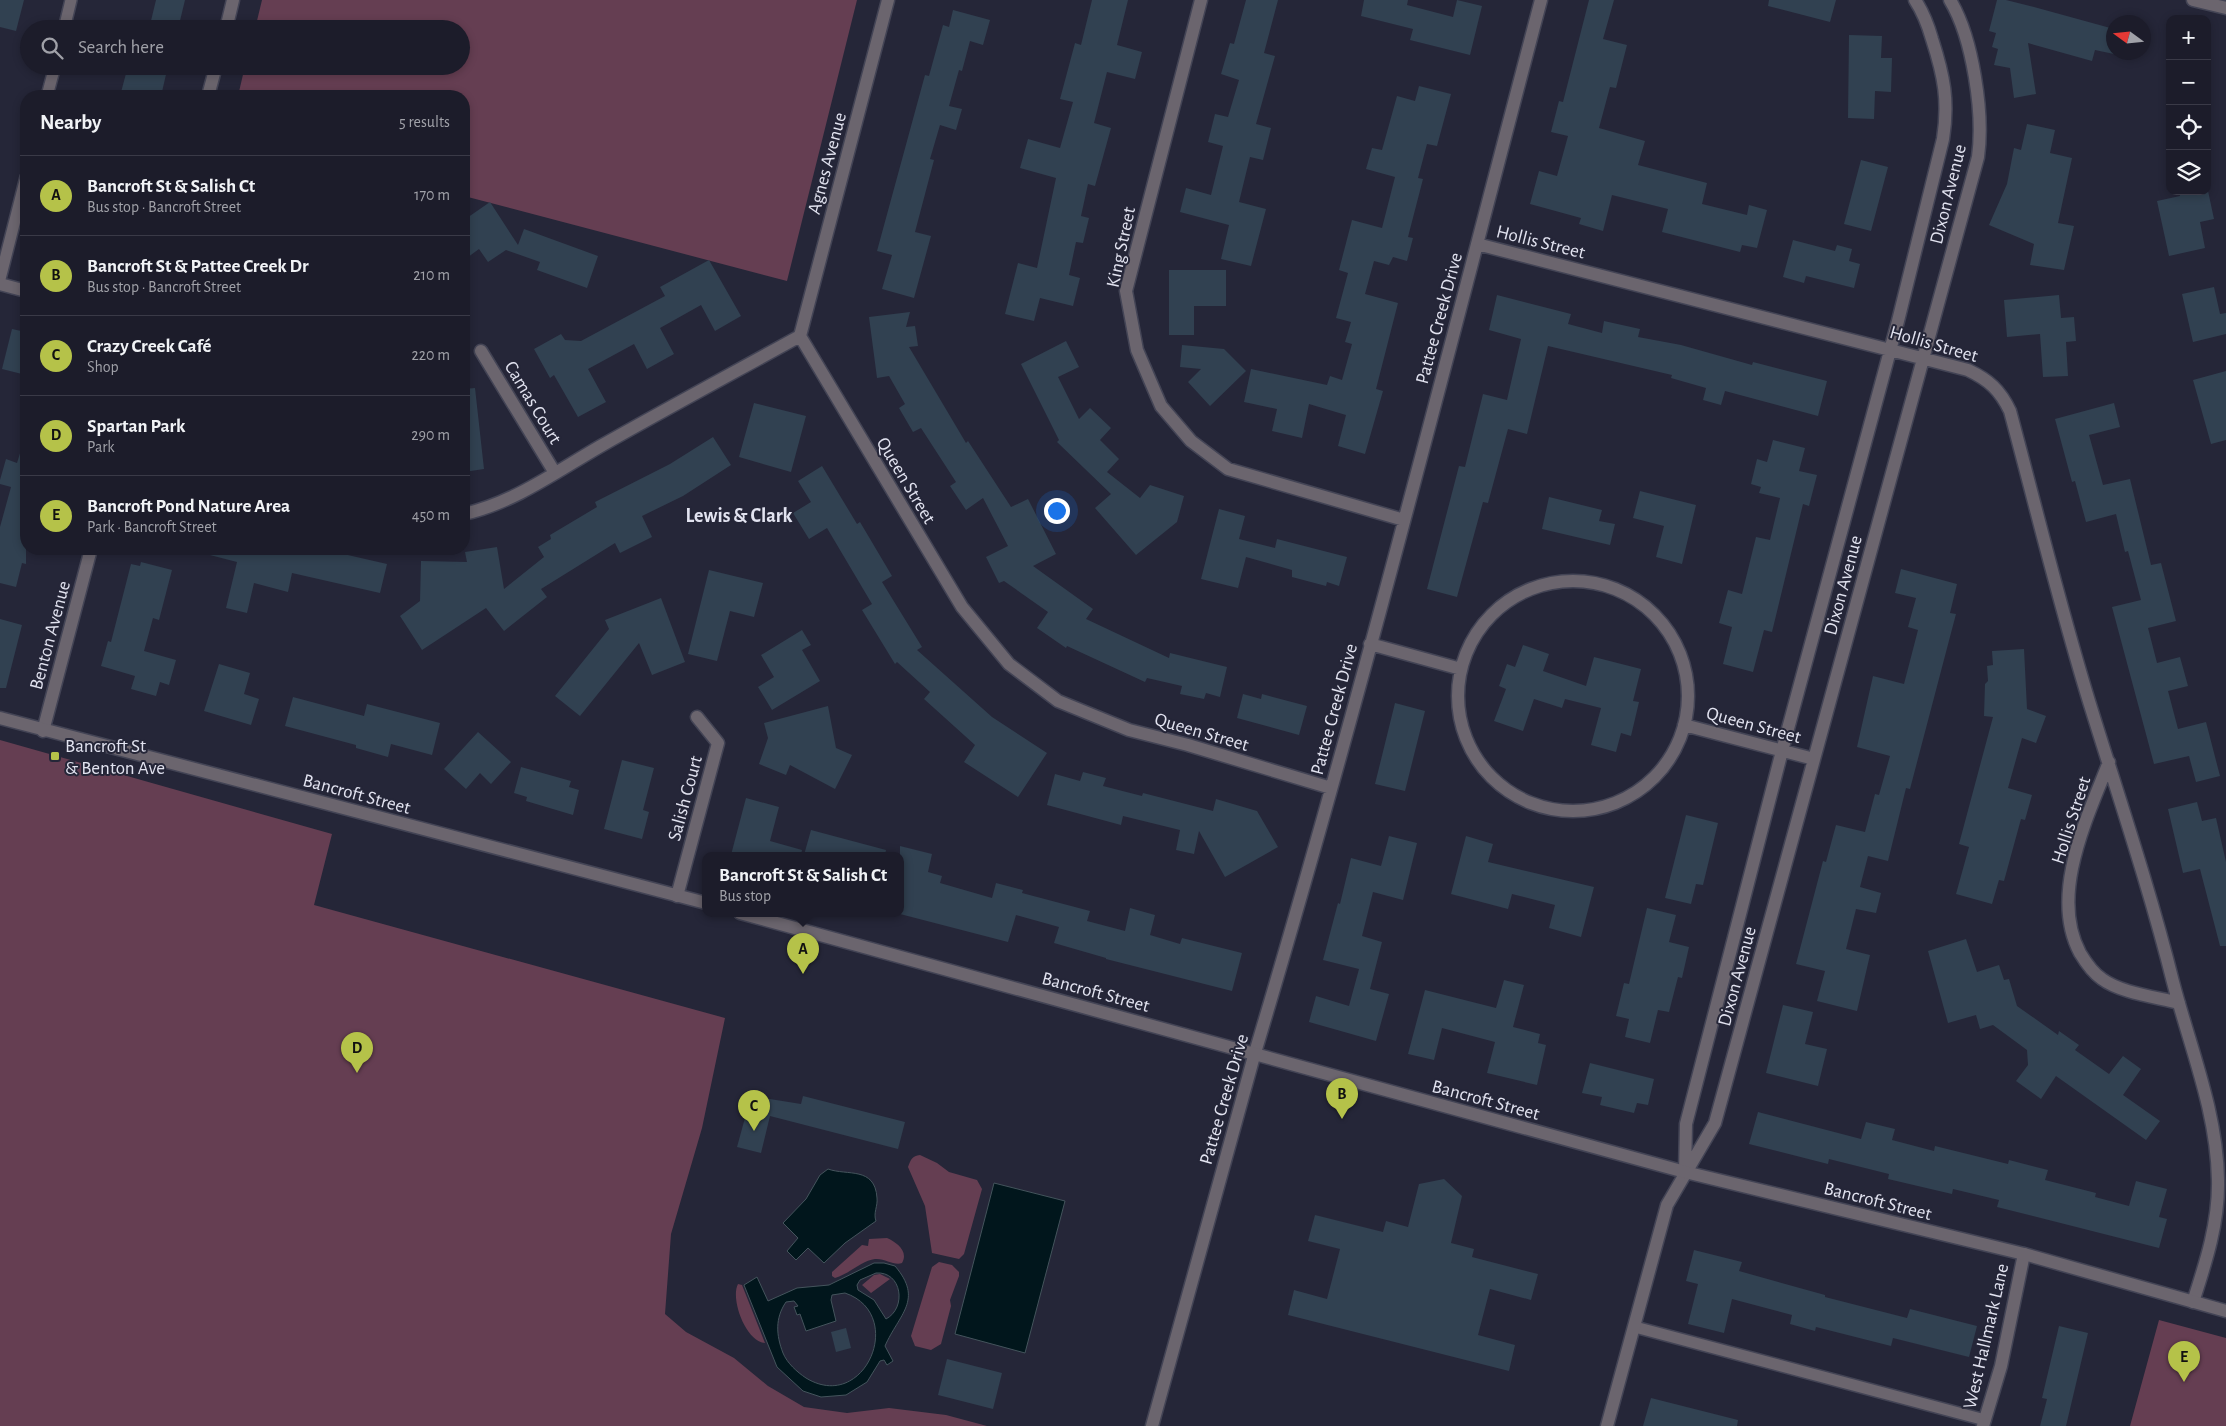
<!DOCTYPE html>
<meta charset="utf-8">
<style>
:root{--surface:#1c1c2a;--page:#292936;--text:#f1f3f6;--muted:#a0a1a8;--line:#3a3a47;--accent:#b5c249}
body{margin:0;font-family:"Alegreya Sans",sans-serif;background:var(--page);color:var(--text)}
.controls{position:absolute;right:15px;top:15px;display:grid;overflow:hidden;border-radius:10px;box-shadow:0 2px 8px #0003}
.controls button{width:45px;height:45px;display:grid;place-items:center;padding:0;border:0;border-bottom:1px solid var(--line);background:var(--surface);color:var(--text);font:25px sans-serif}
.compass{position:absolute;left:2106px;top:15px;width:45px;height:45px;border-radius:50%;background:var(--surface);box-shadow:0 2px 8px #0003;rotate:285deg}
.you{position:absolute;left:1056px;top:510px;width:18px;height:18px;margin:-12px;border:4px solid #fff;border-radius:50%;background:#1a73e8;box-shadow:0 0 0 8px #1a73e833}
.badge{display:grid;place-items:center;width:32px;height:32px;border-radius:50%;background:var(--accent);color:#111;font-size:16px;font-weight:700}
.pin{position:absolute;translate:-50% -41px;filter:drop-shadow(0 1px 2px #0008)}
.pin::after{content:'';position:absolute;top:26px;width:18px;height:15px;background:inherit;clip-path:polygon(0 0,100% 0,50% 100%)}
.popup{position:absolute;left:702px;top:852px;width:202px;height:65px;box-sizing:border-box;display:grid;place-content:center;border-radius:10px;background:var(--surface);filter:drop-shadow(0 1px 4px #0005);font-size:16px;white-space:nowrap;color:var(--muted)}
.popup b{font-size:19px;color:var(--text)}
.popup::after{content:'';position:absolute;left:50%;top:100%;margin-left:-10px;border:10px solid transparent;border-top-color:var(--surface)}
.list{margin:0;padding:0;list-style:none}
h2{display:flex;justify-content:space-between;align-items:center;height:65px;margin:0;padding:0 20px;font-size:21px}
h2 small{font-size:16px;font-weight:400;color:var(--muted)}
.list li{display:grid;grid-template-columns:32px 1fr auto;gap:15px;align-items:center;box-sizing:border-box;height:80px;padding:0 20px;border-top:1px solid var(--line)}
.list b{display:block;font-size:19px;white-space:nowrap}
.list p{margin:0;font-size:16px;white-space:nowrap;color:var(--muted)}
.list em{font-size:16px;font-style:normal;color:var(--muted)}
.icon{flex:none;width:28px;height:28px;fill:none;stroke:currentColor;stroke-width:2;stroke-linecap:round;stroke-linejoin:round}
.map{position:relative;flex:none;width:2226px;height:1426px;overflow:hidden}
.search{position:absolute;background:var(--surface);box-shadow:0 2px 8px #0003;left:20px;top:20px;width:450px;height:55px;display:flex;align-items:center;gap:12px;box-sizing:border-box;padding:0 18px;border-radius:28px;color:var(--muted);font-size:19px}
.panel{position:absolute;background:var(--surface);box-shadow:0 2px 8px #0003;left:20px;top:90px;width:450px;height:465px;border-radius:20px}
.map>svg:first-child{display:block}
</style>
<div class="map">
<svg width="2226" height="1426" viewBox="0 0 2226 1426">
<rect width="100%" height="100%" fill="#252638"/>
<!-- green -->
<path fill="#653e52" d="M262 0H857L787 281 464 196V96H238L245 66H461V29H255Z
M0 740 332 834 314 905 725 1018 702 1128 671 1234 665 1314 686 1332 734 1358 768 1386 804 1407 847 1413 889 1408 946 1415 987 1426H0Z
M920 1155 937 1163 949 1172 977 1180 982 1189 964 1254 959 1259 932 1253 925 1206 908 1167C911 1159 912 1156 920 1155Z
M887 1238C896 1242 909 1251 902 1263 894 1266 885 1258 875 1259 861 1261 849 1274 835 1278L832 1276V1272L862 1245 868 1246 869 1239Z
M939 1262 952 1265 959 1272V1276L950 1300 951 1306 941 1344 931 1350 915 1346 911 1336 932 1267Z
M880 1274 890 1279 871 1293 862 1285 874 1275Z
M738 1284 742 1285 765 1343C746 1342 730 1299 738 1284Z
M2159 1320 2226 1338V1426H2130Z"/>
<!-- water -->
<path fill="#01161c" stroke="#44545c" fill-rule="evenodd" d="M828 1169C847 1176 875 1166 877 1198 878 1206 873 1213 876 1221L845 1243 824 1263 808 1248 796 1260 787 1251 798 1238 783 1223 806 1199 820 1175Z
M994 1183 1065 1201 1025 1353 955 1334Z
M874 1263H884L895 1266C924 1300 899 1314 885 1346L893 1361 887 1365 884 1360 880 1361 867 1382 846 1395 821 1397 803 1391 777 1367 744 1285 757 1277 768 1301 797 1288 829 1285ZM876 1273C902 1271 907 1308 886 1319L874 1300 858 1290 857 1285 860 1280ZM845 1293C907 1314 865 1414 806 1378 797 1372 787 1363 783 1353 776 1335 775 1318 786 1302L794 1301 798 1306 794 1307 797 1315 800 1314 806 1331 836 1321 831 1300 832 1295Z"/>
<!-- building -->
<path fill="#314151" d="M0 0H24L16 31 0 27Z
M156 0H185L178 29H149Z
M1092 0H1128L1117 45 1142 52 1135 79 1107 72 1094 123 1111 128 1095 186 1088 184 1081 216 1089 218 1083 243 1076 242 1069 275 1080 278 1073 306 1040 298 1034 321 1005 314 1018 263 1037 268 1056 178 1020 168 1028 139 1060 148 1073 102 1060 99 1075 43 1081 45Z
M1246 0H1278L1264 53 1275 56 1256 124 1271 128 1263 160 1250 157 1239 202 1266 209 1251 266 1221 259 1229 225 1180 212 1186 188 1211 195 1223 146 1208 142 1215 114 1228 117 1239 80 1221 74 1230 43 1234 44Z
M1364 0H1408L1407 5 1453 17 1457 0 1482 6 1470 55 1410 40 1413 29 1361 16Z
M1589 0H1614L1603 39 1627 45 1616 88 1610 87 1599 128 1645 141 1638 165 1707 183 1702 204 1747 215 1749 205 1767 210 1757 248 1742 245 1740 252 1662 232 1668 209 1612 195 1603 231 1579 224 1581 218 1530 204 1539 171 1557 176 1568 136 1551 132 1559 101 1563 102Z
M1769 0H1836L1830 22 1768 6Z
M1997 0H2006L2034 7 2114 29V54L2095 50 2092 61 2028 43 2036 94 2014 98 2010 68 1994 65 1998 49 1992 47 1996 33 1989 31Z
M953 10 990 20 983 45 970 41 962 71 959 70 949 106 962 109 956 130 940 125 930 159 934 160 915 232 931 236 914 298 882 289 892 255 877 251 925 75 929 76 943 25 949 27Z
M1849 35 1882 36 1881 58H1892L1891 92 1875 91 1874 119 1848 118Z
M128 66H168L161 96H120Z
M1419 86 1451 94 1437 146 1427 144 1418 178 1423 179 1408 237 1413 238 1407 261 1393 257 1389 265 1374 261 1365 294 1398 303 1376 389 1383 391 1365 454 1338 446 1346 415 1309 404 1302 438 1272 431 1277 409 1244 402 1251 369 1327 385 1330 376 1342 380 1352 344 1345 342 1351 322 1336 318 1348 273 1339 270 1352 220 1382 228 1395 177 1366 169 1372 148 1382 150 1397 96 1415 101Z
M2027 124 2055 130 2050 153 2072 158 2058 223 2074 226 2064 270 2030 265 2034 244 1989 225 2007 184 2014 148 2021 150Z
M1861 160 1888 167 1871 231 1844 224Z
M2179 191H2208L2214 219 2200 222 2205 248 2169 256 2157 201 2180 196Z
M490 202 518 245 524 229 598 256 587 288 537 270 540 262 506 250 488 262 479 249 464 260V220Z
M1793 240 1835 251 1837 245 1852 249 1849 261 1860 264 1854 288 1806 276 1804 283 1783 277Z
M709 260 741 316 715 331 701 305 660 328 674 354 647 369 634 344 588 369 606 402 578 417 554 375 550 378 534 349 561 334 565 340 581 341 665 296 660 287Z
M1169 270H1226V306H1194V335H1169Z
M2214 287 2220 314 2226 313V334L2193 342 2182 294Z
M1497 295 1571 314 1568 324 1602 333 1604 321 1640 329 1638 337 1681 345 1752 365 1753 362 1827 381 1818 416 1725 391 1721 405 1703 400 1706 388 1671 378 1672 375 1548 346 1527 434 1508 429 1488 503 1483 502 1457 597 1427 589 1459 466 1465 467 1483 394 1507 400 1521 339 1489 330Z
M2059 295 2061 318 2074 317 2076 341 2066 342 2068 376 2043 377 2040 334 2007 337 2004 300Z
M910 312 906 327 915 326 918 346 909 347 966 443 968 441 1011 507 1028 499 1056 554 1033 566 1093 609 1086 619 1169 658 1170 653 1227 667 1220 697 1206 693 1204 699 1180 694 1182 686 1147 678 1145 682 1067 646 1066 648 1037 628 1048 612 1004 581 999 583 986 557 1008 546 983 498 966 510 950 486 956 482 921 428 913 432 899 408 905 404 889 376 877 378 869 317Z
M12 329 26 332V375L2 369Z
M1066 341 1079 367 1058 377 1079 419 1090 408 1111 428 1100 440 1119 459 1107 472 1140 498 1150 485 1184 496 1177 522 1136 555 1095 508 1111 494 1057 442 1059 440 1021 364Z
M1182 345 1224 349 1246 371 1210 406 1188 382 1201 369 1180 367Z
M2226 371V440L2211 444 2193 380Z
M475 388 484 469 464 472V389Z
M754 403 806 416 791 472 739 457Z
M2114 403 2120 427 2089 435 2103 485 2130 479 2151 565 2161 563 2176 621 2148 628 2157 663 2180 657 2188 686 2168 691 2178 729 2206 722 2220 776 2196 782 2189 756 2154 764 2112 607 2141 600 2128 551 2125 552 2116 514 2086 522 2075 481 2072 482 2055 419Z
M713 437 731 465 683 496 642 516 652 537 620 553 615 543 541 589 547 597 504 631 486 608 422 650 400 616 420 601 421 561 467 562 465 552 497 547 504 589 544 557 538 547 551 539 550 535 597 507 595 502 670 464Z
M1773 440 1805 448 1799 471 1817 475 1809 506 1803 504 1772 632 1764 630 1753 672 1723 664 1732 627 1719 623 1728 590 1742 594 1756 537 1770 540 1780 498 1759 493 1761 487 1751 484 1757 459 1767 462Z
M21 450H26V564L22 563 16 587 0 583V527L11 487 0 484V480L6 459 17 463Z
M822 466 857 524 860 522 892 576 882 582 922 647 917 650 992 717 1047 753 1018 797 964 762 975 745 924 699 930 692 897 662 895 664 862 610 872 604 827 528 809 539 793 513 811 502 798 481Z
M1640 491 1696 505 1682 564 1656 557 1664 526 1633 518Z
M1549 497 1602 510 1599 521 1615 524 1610 545 1542 529Z
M1219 509 1245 516 1239 539 1275 548 1277 539 1347 557 1339 586 1327 582 1326 586 1292 577V570L1246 557 1238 588 1201 579Z
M207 549H304L325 554 326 550 387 564 380 593 292 573 288 592 254 583 247 613 226 608 237 562 206 554Z
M141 562 172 570 159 620 153 618 144 651 176 660 169 685 160 682 156 696 131 689 135 676 101 666 108 641 111 642 131 564 140 566Z
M1901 569 1957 584 1950 613 1956 614 1910 789 1906 788 1888 861 1868 856 1860 887 1881 893 1876 913 1856 909 1846 949 1870 955 1857 1011 1817 1001 1825 971 1796 964 1823 861 1826 862 1836 825 1865 832 1875 794 1879 795 1890 756 1857 747 1873 676 1904 684 1918 630 1908 627 1916 598 1895 593Z
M709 570 763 583 754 617 730 611 717 661 688 654Z
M661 598 685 662 652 675 639 643 580 716 555 696 609 629 605 620Z
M0 619 22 625 6 688H0Z
M802 630 811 645 802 650 820 681 772 710 758 687 774 677 761 655Z
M1523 645 1549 654 1543 671 1586 686 1594 657 1641 669 1633 701 1639 702 1631 736 1621 733 1616 752 1591 745 1601 708 1565 699 1562 708 1534 699 1523 731 1494 721 1506 689 1499 686 1507 664 1515 667Z
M2024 649 2027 709 2046 716 2036 743 2022 738 2008 788 2032 795 2025 820 2021 819 2004 881 1999 880 1992 904 1956 894 1969 847 1959 844 1993 717 1984 716 1985 684 1988 681 1987 666 1993 665 1992 651Z
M219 664 250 673 244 694 259 699 251 725 204 711Z
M1243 694 1261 699 1262 694 1307 706 1299 735 1237 718Z
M293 697 364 716 367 704 440 723 432 755 391 744 388 757 356 748V745L285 726Z
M1395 703 1425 711 1405 791 1375 784Z
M828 706 836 748 852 755 835 789 790 765 786 775 759 764 768 738 764 723Z
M478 732 511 762 491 784 480 773 466 789 444 769Z
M622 760 654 768 643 810 649 812 642 839 604 829Z
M521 767 571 781 569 787 579 790 573 815 526 801 527 797 514 793Z
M1083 772 1106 778 1103 786 1142 796 1143 793 1213 811 1216 799 1257 811 1278 847 1225 877 1199 831 1194 854 1176 850 1180 830 1123 816 1121 825 1047 805 1055 774 1080 781Z
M746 798 779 807 770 841 802 850 801 855H731Z
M2197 802 2202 821 2216 818 2226 862V946H2220L2200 869 2183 873 2168 809Z
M1686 815 1718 823 1703 885 1696 884 1691 904 1665 898Z
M811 830 886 850 885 855H804Z
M1389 836 1417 843 1403 900 1373 892 1362 936 1382 942 1370 989 1389 994 1376 1041 1309 1022 1316 996 1349 1006 1359 969 1323 960 1338 903 1340 904 1351 858 1381 866Z
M1466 836 1493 844 1488 862 1594 887 1581 937 1549 928 1555 905 1512 894 1508 909 1451 894Z
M900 846 932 854 928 872 942 876 940 883 992 898 996 883 1023 890 1022 893 1090 911 1087 921 1125 931 1130 908 1155 915 1150 935 1180 944 1182 938 1242 953 1232 991 1106 959V958L1054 943 1059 927 1016 915 1008 942 900 914Z
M1647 908 1676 915 1669 942 1689 947 1682 978 1678 977 1669 1012 1658 1010 1650 1043 1625 1037 1629 1019 1616 1016 1624 983 1629 984Z
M1966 939 1977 972 1999 965 2004 980 2009 979 2017 1006 2058 1035 2059 1031 2079 1045 2075 1050 2109 1074 2123 1056 2141 1069 2123 1095 2160 1121 2146 1140 2056 1076 2041 1099 2016 1081 2028 1065 2027 1050 1993 1025 1980 1029 1976 1015 1948 1023 1928 951Z
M1504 980 1524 985 1513 1027 1540 1034 1538 1043 1546 1045 1537 1085 1487 1073 1495 1042 1442 1028 1434 1060 1408 1054 1425 990 1496 1008Z
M1783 1005 1813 1012 1805 1044 1827 1049 1818 1086 1766 1073Z
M1590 1063 1654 1079 1648 1105 1637 1103 1634 1113 1600 1105 1602 1097 1582 1093Z
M751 1096 801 1104 803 1096 905 1122 898 1149 770 1116 761 1153 737 1147Z
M1758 1112 1861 1139 1866 1122 1895 1129 1892 1140 1934 1151 1935 1146 2008 1164 2009 1160 2048 1170 2045 1180 2096 1193 2095 1197 2129 1206 2136 1181 2167 1189 2159 1217 2167 1219 2159 1248 1997 1207 1999 1200 1953 1189 1952 1194 1888 1179 1889 1174 1829 1159 1828 1164 1749 1144Z
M1444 1179 1462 1196 1451 1243 1474 1249 1472 1257 1538 1274 1531 1300 1490 1289 1478 1335 1515 1345 1509 1371 1288 1315 1294 1290 1327 1299 1340 1249 1308 1241 1315 1215 1383 1232 1386 1221 1408 1227 1419 1184Z
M1694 1250 1742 1262 1739 1271 1825 1295V1297L1907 1318 1910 1309 1977 1326 1969 1357 1893 1338 1891 1346 1816 1327 1815 1331 1790 1324 1792 1315 1732 1299 1724 1333 1688 1324 1698 1284 1686 1281Z
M2059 1326 2088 1333 2066 1426H2040L2047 1399 2042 1398Z
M846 1328 851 1348 836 1352 831 1332Z
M947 1359 1002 1373 993 1409 938 1395Z
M1651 1398 1738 1420 1737 1426H1643Z"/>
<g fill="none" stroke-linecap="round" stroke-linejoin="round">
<defs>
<path id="service" d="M64 29 71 0
M47 96 55 66
M0 279 26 177
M1635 1327 1985 1420"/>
<path id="minor" d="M1201 0 1126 291 1137 350 1161 406 1191 441 1228 469 1404 520
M2193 0 2226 8
M226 29 233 0
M208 96 216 66
M1477 244 1968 370C1989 380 2000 390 2010 411 2037 511 2061 612 2092 711 2120 801 2150 890 2173 982 2190 1047 2217 1112 2218 1180 2219 1222 2206 1262 2193 1302
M0 284 26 291
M800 336 962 607 1009 664 1058 701 1129 730 1188 745 1331 788
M800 336 888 0
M481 351 555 473
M464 514C513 503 556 472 599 447 666 409 733 373 800 336
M1458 696a115 115 0 1 1 230 0a115 115 0 1 1-230 0Z
M1370 644 1461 669
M1684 725 1814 759
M43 731 91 549
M2109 762C2087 818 2049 895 2080 953 2086 963 2093 973 2102 979 2121 993 2156 997 2179 1003
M677 896 718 743 697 717
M1254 1056C1359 706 1448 353 1541 0
M1685 1172 1686 1124 1782 751 1898 321 1943 139C1949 101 1944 76 1932 39 1928 25 1923 12 1915 0
M1607 1426 1667 1205 1715 1123 1978 157C1984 114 1973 38 1950 0
M1983 1426 2001 1366 2024 1254"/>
<path id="tertiary" d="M0 718 706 903
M740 913 1685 1172 2024 1254 2226 1311
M1152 1426 1254 1056"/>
</defs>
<!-- service casing -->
<use href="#service" stroke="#434455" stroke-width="14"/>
<!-- minor casing -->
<use href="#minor" stroke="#434455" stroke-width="15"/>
<!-- tertiary casing -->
<use href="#tertiary" stroke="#434455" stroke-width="15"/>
<!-- service -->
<use href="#service" stroke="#6b656e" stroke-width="11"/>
<!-- minor -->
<use href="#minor" stroke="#6b656e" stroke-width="12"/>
<!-- tertiary -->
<use href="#tertiary" stroke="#6b656e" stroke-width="12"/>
</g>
<!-- markers -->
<rect fill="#b5c249" stroke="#252638" stroke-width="2" x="50" y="751" width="10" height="10" rx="2.5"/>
<g text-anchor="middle" stroke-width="4" stroke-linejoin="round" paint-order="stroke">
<!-- street labels -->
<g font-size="19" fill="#e2e3f0" stroke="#252638">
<text transform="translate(826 163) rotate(-75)" y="7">Agnes Avenue</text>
<text transform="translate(1947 194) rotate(-76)" y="7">Dixon Avenue</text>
<text transform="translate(1541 241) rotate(14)" y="7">Hollis Street</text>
<text transform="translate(1120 247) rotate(-78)" y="7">King Street</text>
<text transform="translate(1438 318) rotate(-75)" y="7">Pattee Creek Drive</text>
<text transform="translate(1934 343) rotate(16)" y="7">Hollis Street</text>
<text transform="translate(534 402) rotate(59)" y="7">Camas Court</text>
<text transform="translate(907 480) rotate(59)" y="7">Queen Street</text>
<text transform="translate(1842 585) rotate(-75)" y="7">Dixon Avenue</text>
<text transform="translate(49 635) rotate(-75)" y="7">Benton Avenue</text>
<text transform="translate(1333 709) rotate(-75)" y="7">Pattee Creek Drive</text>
<text transform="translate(1754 724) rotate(15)" y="7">Queen Street</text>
<text transform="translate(1202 731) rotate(16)" y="7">Queen Street</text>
<text transform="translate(357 793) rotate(15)" y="7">Bancroft Street</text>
<text transform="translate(684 798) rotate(-75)" y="7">Salish Court</text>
<text transform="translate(2070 820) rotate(-72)" y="7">Hollis Street</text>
<text transform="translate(1736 976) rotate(-75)" y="7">Dixon Avenue</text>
<text transform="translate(1096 991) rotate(15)" y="7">Bancroft Street</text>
<text transform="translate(1223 1099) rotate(-74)" y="7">Pattee Creek Drive</text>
<text transform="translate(1486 1099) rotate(15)" y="7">Bancroft Street</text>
<text transform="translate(1878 1200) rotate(14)" y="7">Bancroft Street</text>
<text transform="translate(1985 1336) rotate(-77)" y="7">West Hallmark Lane</text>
</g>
<!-- poi labels -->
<g font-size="19" fill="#e2e3f0" stroke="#252638" text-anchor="start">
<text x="65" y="752">Bancroft St<tspan x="65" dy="22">&amp; Benton Ave</tspan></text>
</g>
<!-- neighbourhood labels -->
<g font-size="20" font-weight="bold" fill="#e2e3f0" stroke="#252638">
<text x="739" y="522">Lewis &amp; Clark</text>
</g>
</g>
</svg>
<div class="controls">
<button>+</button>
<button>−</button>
<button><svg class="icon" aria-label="locate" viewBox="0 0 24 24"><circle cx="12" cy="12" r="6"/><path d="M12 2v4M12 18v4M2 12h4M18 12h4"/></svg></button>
<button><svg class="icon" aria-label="layers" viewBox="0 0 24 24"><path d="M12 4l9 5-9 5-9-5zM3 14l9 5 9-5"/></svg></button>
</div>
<svg class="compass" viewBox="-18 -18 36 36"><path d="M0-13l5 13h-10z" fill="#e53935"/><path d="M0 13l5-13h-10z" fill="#a0a1a8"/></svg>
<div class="you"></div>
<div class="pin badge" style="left:803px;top:974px">A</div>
<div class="popup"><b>Bancroft St &amp; Salish Ct</b>Bus stop</div>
<div class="pin badge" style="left:1342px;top:1119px">B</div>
<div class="pin badge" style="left:754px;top:1131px">C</div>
<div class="pin badge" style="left:357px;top:1073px">D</div>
<div class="pin badge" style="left:2184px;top:1382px">E</div>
<div class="search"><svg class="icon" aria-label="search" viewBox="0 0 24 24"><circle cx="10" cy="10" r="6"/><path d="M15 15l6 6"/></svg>Search here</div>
<section class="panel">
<h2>Nearby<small>5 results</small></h2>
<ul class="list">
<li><span class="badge">A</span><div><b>Bancroft St &amp; Salish Ct</b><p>Bus stop · Bancroft Street</p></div><em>170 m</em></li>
<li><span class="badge">B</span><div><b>Bancroft St &amp; Pattee Creek Dr</b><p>Bus stop · Bancroft Street</p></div><em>210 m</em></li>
<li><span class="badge">C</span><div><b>Crazy Creek Café</b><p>Shop</p></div><em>220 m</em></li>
<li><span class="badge">D</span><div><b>Spartan Park</b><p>Park</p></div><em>290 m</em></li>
<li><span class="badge">E</span><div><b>Bancroft Pond Nature Area</b><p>Park · Bancroft Street</p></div><em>450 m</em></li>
</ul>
</section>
</div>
